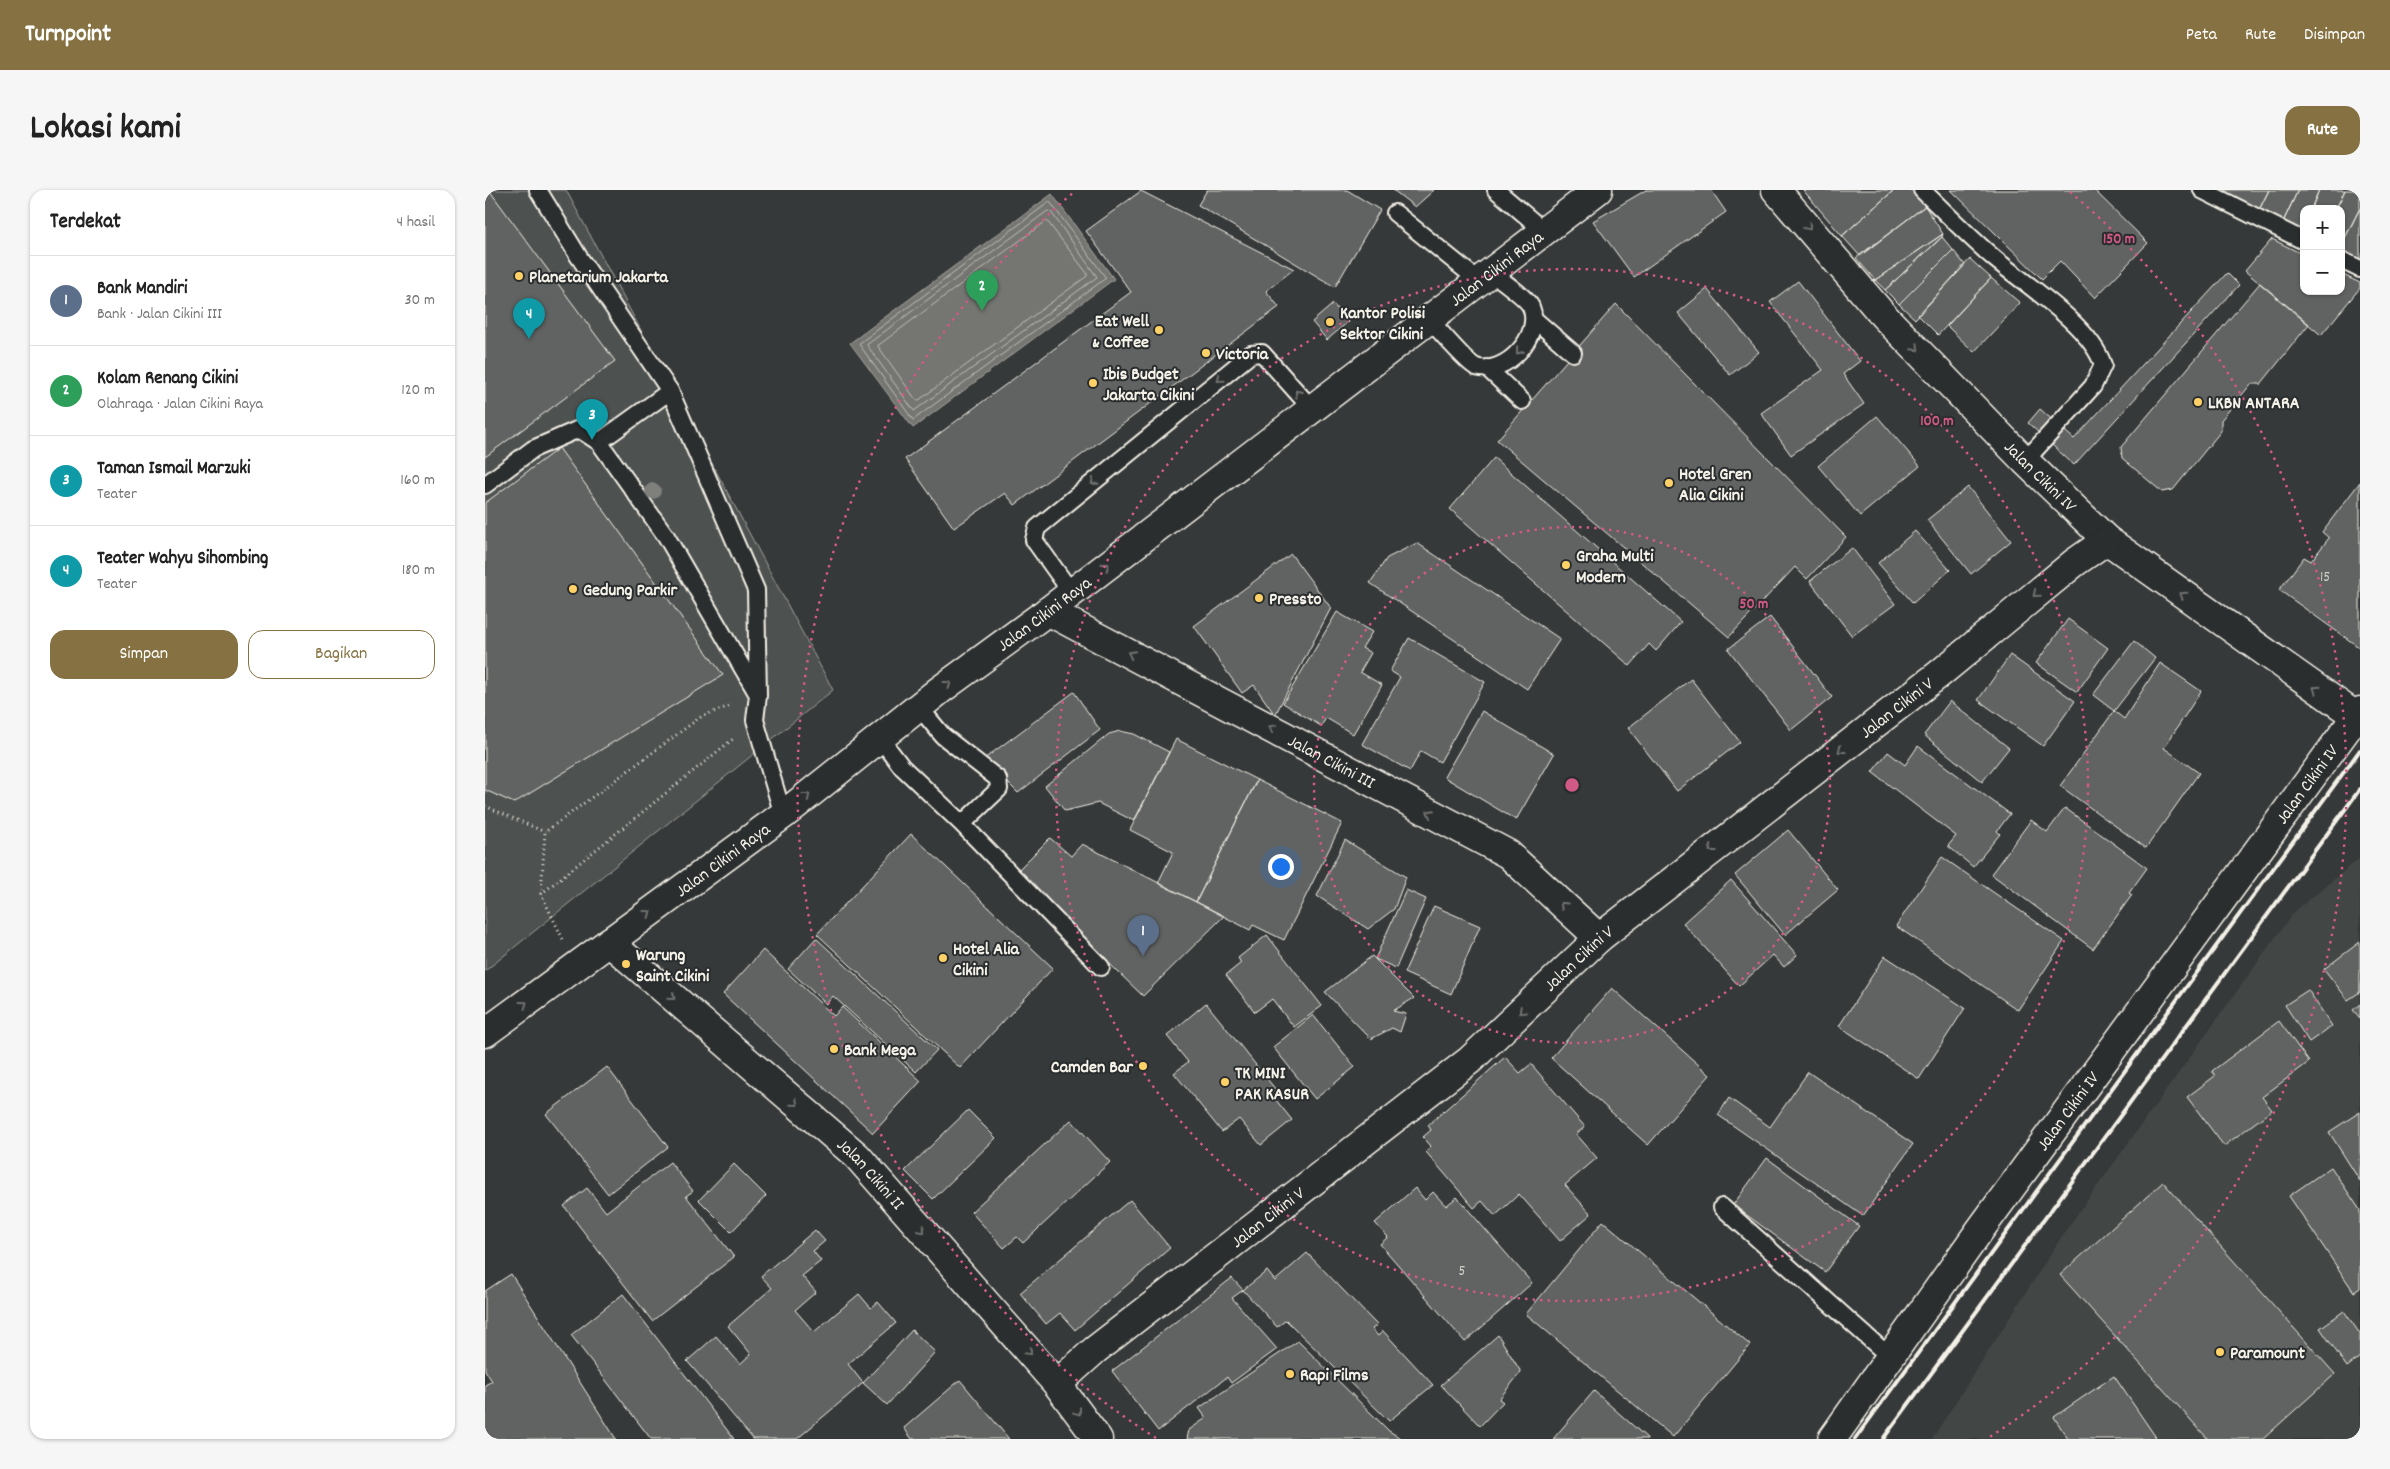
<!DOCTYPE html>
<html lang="id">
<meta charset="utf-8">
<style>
:root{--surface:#fff;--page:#f6f6f6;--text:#222;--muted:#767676;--line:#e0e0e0;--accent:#857141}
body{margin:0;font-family:Dekko,sans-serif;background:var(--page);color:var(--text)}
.controls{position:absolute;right:15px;top:15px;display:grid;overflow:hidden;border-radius:10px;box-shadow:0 1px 4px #0004}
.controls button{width:45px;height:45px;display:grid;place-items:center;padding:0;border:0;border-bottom:1px solid var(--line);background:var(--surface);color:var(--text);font:25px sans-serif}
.you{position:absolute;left:795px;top:676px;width:18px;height:18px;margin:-12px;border:4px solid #fff;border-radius:50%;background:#1a73e8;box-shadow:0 0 0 8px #1a73e833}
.badge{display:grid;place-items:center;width:32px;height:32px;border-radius:50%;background:var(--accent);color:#fff;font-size:16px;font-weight:700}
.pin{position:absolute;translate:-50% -41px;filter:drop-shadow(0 1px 2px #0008)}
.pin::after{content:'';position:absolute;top:26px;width:18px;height:15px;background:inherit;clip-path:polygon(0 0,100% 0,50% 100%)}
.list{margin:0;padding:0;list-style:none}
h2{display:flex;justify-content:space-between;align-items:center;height:65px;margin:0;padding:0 20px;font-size:21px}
h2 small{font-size:16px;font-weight:400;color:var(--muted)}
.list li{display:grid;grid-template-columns:32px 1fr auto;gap:15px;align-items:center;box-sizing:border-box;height:90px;padding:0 20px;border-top:1px solid var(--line)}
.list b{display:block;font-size:19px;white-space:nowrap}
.list p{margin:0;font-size:16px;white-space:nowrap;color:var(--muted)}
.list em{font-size:16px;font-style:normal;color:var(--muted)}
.actions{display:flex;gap:10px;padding:15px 20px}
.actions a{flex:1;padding:11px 0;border:1px solid var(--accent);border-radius:15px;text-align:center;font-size:18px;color:var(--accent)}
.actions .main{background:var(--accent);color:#fff}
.map{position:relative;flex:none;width:1875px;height:1249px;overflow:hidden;border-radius:15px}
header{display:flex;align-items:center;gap:30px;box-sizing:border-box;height:70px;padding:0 25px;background:var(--accent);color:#fff}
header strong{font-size:24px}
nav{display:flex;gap:28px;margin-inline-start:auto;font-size:18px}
.intro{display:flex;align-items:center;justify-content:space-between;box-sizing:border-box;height:120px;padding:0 30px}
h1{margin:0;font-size:35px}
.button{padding:12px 22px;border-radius:15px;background:var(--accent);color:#fff;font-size:18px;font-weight:700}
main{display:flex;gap:30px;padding:0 30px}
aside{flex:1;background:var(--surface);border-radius:15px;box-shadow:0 1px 4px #0004}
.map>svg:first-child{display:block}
</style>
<header>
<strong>Turnpoint</strong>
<nav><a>Peta</a><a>Rute</a><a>Disimpan</a></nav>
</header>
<div class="intro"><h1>Lokasi kami</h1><a class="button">Rute</a></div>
<main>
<aside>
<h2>Terdekat<small>4 hasil</small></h2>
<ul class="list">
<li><span class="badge" style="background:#5c6f8a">1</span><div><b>Bank Mandiri</b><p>Bank · Jalan Cikini III</p></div><em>30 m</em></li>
<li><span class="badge" style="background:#2e9e5b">2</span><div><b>Kolam Renang Cikini</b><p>Olahraga · Jalan Cikini Raya</p></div><em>120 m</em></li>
<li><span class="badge" style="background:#0f9aa8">3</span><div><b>Taman Ismail Marzuki</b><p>Teater</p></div><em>160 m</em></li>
<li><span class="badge" style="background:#0f9aa8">4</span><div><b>Teater Wahyu Sihombing</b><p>Teater</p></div><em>180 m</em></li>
</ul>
<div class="actions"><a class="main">Simpan</a><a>Bagikan</a></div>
</aside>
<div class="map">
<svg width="1875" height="1249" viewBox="0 0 1875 1249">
<rect width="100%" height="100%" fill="#363939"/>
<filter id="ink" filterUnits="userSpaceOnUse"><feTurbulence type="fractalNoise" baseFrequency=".02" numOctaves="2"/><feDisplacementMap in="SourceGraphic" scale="10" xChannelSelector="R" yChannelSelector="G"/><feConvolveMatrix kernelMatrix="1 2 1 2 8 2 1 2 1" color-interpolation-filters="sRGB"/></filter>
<g filter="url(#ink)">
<!-- built -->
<path fill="#434645" d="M1875 668V1249H1447L1581 1040 1808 723Z"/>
<!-- green -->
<path fill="#4e514f" stroke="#a1a19c" d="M0 0H81L348 500 0 781Z"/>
<!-- water -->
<path fill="#757572" stroke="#a8a7a1" d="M567 4 629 89 428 238 365 153Z"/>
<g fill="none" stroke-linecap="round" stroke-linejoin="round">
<!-- shore -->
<path stroke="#c1bfb9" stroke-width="1" d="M565 12 621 88 428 230 374 154Z
M563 21 566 22 612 87 429 221 382 155Z
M562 31 602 83V86L434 210H431L393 156Z"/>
</g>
<!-- building -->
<path fill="#616362" stroke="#f4f1e8" d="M0 0H4L130 171 0 267Z
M722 0H862L895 20 850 97 713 15Z
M908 0H949L930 17Z
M1161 0H1226L1241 22 1149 87 1108 31Z
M1318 0H1409L1357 46Z
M1409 0H1428L1440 16 1375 66 1357 46Z
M1466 0H1609L1663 53 1610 108 1575 71 1557 89Z
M1740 0H1784L1774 20 1739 2Z
M1784 0H1813L1798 32 1774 20Z
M1813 0H1834L1826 19H1819V34L1816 40 1798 32Z
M1834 0H1860L1851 19H1826Z
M1860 0H1875V18L1856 56V19H1851Z
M656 1 809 79 781 101 794 117 530 315 520 303 469 338 420 269 646 102 601 41Z
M1440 16 1458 44 1390 90 1371 68Z
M1875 18V70L1856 60V56Z
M1458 44 1457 47 1400 100 1390 90Z
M1457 47 1468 60 1414 114 1400 100Z
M1787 49 1819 65V101H1856V84L1875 93V98L1836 145 1760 81Z
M1468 60 1480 75 1430 129 1414 114Z
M1485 69 1506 88 1453 145 1433 125Z
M1742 83 1754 95 1589 275 1543 233 1555 219 1589 249Z
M1506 88 1535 113 1489 162 1462 136Z
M1313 91 1375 171 1358 184 1379 214 1306 265 1276 223 1338 180 1285 112Z
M1775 93 1824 134 1776 194H1766L1736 230V241L1688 300 1677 302 1637 268 1636 257Z
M1222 99 1274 162 1245 185 1193 123Z
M848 114 863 132 842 150 827 132Z
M1131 114 1361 347 1322 389 1310 377 1244 447 1012 250Z
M1392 226 1435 276 1375 326 1333 276Z
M74 258 238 485 29 613 0 600V313Z
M1009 268 1196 432 1171 461 1164 454 1145 476 965 319Z
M1875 292V458L1794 400 1819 367 1826 371 1844 348 1837 342Z
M1483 297 1526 351 1486 384 1442 330Z
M1430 341 1465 380 1428 413 1393 373Z
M932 353 1075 449 1042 499 885 393 902 368Z
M1367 358 1410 414 1367 446 1325 391Z
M806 364 846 418 790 525 769 495 757 503 709 436Z
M852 422 887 442 877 458 886 463 875 482 897 495 868 544 841 528 836 536 798 513Z
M1285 427 1347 507 1306 540 1243 459Z
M1583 429 1623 458 1592 502 1551 473Z
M924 448 1000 492 955 572 936 561 925 581 877 554 915 487 905 481Z
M1649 451 1670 468 1629 521 1608 505Z
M1525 465 1590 511 1558 556 1493 510Z
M1675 473 1716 501 1679 558 1714 583 1661 658 1575 596 1629 521 1639 529Z
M1206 489 1255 552 1192 601 1143 538Z
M589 502 615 540 533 603 499 569Z
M1465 511 1524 558 1497 592 1439 545Z
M997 521 1069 564 1031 630 959 587Z
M635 541 649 544 684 562 649 631 613 613 580 621 560 596 624 544Z
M691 549 772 590 711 712 673 693 688 662 645 640Z
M1433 556 1525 624 1512 641 1515 644 1488 677 1463 656 1471 646 1387 582 1403 562 1420 575Z
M772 590 857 633 799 750 768 735 765 740 711 712Z
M1580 618 1662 678 1644 703 1647 705 1608 759 1506 684 1546 630 1562 642Z
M1303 640 1353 700 1300 745 1250 685Z
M426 644 568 778 475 878 332 744Z
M565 648 586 666 597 654 739 726 658 806 530 683Z
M860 650 921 687 909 719 883 739 832 706Z
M1457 667 1579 751 1533 820 1411 736Z
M1246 690 1312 765 1299 777 1288 765 1254 796 1198 733Z
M921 700 941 709 911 778 890 769Z
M949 716 995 736 966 804 919 783Z
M782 745 837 816 809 837 787 809 770 822 741 785 756 773 753 768Z
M331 748 452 860 431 882 348 806 341 814 303 779Z
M1875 752V802L1863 810 1839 779Z
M278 760 349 826 357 817 436 891 388 943 238 804Z
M887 766 929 808 908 821 921 824 915 842 907 838 886 849 840 802Z
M1400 766 1480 818 1434 889 1354 836Z
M1127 798 1225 885 1163 955 1066 868Z
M1823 800 1847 836 1824 852 1800 815Z
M721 813 791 900 786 904 807 930 776 955 754 929 737 942 689 883 703 872 682 846Z
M1875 814V828L1868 820Z
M828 825 870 877 830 909 788 857Z
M1794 831 1824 872 1777 907 1787 920 1739 956 1702 907 1730 886 1727 881Z
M1020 867 1035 883 1046 874 1100 937 1091 944 1112 968 1080 995 1106 1024 1075 1051 1034 1004 1010 1026 997 1011 989 1018 941 962 946 956 938 947 946 940 943 935Z
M122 877 183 957 123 1004 61 924Z
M1323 882 1428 954 1378 1026 1233 925 1244 908 1285 937Z
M483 920 511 948 448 1009 420 981Z
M1875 922V991L1844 942Z
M586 930 625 972 538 1053 532 1047 519 1058 486 1022Z
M1282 968 1374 1036 1340 1082 1248 1015Z
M185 972 208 1001 201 1006 249 1067 167 1131 79 1016 102 998 121 1022Z
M249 974 281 1006 246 1042 214 1010Z
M1846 977 1875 1020V1098L1869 1102 1804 1006Z
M1678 992 1850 1184 1778 1249H1723L1575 1085Z
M930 998 940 1010 948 1002 961 1016 972 1007 1047 1093 980 1152 895 1054 903 1047 890 1033Z
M645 1010 685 1058 590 1140 575 1123 561 1134 535 1103Z
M1118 1031 1265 1155 1188 1247 1041 1124Z
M330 1040 340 1051 328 1061 336 1071 317 1086 331 1102 310 1120 329 1142 374 1104 386 1118 393 1112 411 1133 363 1174 378 1193 312 1249H268L202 1171 231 1146 255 1174 266 1164 243 1136 287 1098 276 1086Z
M822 1063 892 1135 887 1139 893 1146 898 1141 948 1195 904 1231 801 1130 792 1137 758 1100 782 1081 790 1091Z
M26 1084 131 1249H0V1195L7 1191 0 1180V1101Z
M747 1088 758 1100 747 1108 792 1159 746 1193 742 1187 673 1241 627 1181Z
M138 1104 249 1249H166L86 1145Z
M1859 1121 1875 1144V1167L1862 1177 1835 1138Z
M427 1140 450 1162 402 1215 378 1193Z
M1013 1145 1036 1182 1014 1209 1018 1212 995 1236 956 1195Z
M813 1151 904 1241 917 1249H702L704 1240 721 1228 714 1218Z
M1629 1186 1672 1249H1583L1569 1227Z
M475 1190 524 1249H427L419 1238Z
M1109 1201 1163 1249H1068Z"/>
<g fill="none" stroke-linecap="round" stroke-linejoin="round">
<defs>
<path id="service" d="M53 0 94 67 185 201 271 400 273 505 270 530 298 625
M1011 0 1059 41
M1437 0C1461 23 1484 47 1510 69 1541 95 1606 136 1618 175L1608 196 1540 271
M1717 0 1819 51
M910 23 994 91
M1856 70 1875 79
M1049 129 1088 163
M945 130C953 139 982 173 991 177 1020 187 1058 145 1046 117 1042 108 1015 89 1006 82
M1002 178 1037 211
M185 201 114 252 181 346 272 503
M0 295 48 259 94 239 114 252
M586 402 549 350 552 338 766 164 777 163 827 219
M434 517 458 546 513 589 514 599 477 634 616 777
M395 548 417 577 477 634
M1237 1017 1406 1168"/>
<g id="minor">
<path id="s1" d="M1291 0 1398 125 1540 271 1622 350 1875 529"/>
<path id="s2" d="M563 421 1023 664 1114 748"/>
<path id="s3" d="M572 1194 610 1160 985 870 1114 748 1453 485 1589 373 1622 350"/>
<path id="s4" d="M1347 1249 1495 1040 1875 521"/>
</g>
<g id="tertiary">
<path id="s5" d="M124 752 372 966 572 1194 613 1249"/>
</g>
<g id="secondary">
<path id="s6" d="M0 843 298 625 455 500 563 421 1113 0"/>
</g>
</defs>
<!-- service casing -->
<use href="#service" stroke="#f4f1e8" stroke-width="20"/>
<!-- minor casing -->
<use href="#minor" stroke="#f4f1e8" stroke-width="31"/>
<!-- tertiary casing -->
<use href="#tertiary" stroke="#f4f1e8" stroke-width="31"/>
<!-- secondary casing -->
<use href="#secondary" stroke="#f4f1e8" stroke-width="31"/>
<!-- path -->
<path stroke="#f4f1e8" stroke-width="3" stroke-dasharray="1 4" stroke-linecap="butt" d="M0 616 60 642
M56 704 248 549
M78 749 56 704 60 642 217 526 245 516"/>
<!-- service -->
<use href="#service" stroke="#2a2d2e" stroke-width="16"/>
<!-- minor -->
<use href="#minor" stroke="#2a2d2e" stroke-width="28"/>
<!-- tertiary -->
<use href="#tertiary" stroke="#2a2d2e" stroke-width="28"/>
<!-- secondary -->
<use href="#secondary" stroke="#2a2d2e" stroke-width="28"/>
<!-- rail -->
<path stroke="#f4f1e8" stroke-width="4" d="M1370 1249 1875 560
M1398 1249 1875 599"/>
</g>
<!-- trees -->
<circle fill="#7f7f7c" cx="168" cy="301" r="8"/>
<!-- one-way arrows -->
<defs><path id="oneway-chevron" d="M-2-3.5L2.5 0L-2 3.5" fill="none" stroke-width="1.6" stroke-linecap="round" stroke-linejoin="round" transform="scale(1.25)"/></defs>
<g stroke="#71726f">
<use href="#oneway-chevron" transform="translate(1323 37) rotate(49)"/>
<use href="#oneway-chevron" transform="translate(1431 158) rotate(46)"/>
<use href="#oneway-chevron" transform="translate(1034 161) rotate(129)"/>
<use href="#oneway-chevron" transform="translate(735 189) rotate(141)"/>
<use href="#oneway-chevron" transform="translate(813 203) rotate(-132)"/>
<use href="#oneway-chevron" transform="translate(609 292) rotate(141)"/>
<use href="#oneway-chevron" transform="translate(621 376) rotate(-37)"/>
<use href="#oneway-chevron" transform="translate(1551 404) rotate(141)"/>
<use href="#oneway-chevron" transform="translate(1698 405) rotate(-145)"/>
<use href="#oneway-chevron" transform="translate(646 464) rotate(-153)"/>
<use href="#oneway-chevron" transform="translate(463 494) rotate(-36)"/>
<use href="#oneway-chevron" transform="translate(1831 499) rotate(-145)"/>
<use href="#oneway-chevron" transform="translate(787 538) rotate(-152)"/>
<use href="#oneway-chevron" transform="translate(1356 560) rotate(142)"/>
<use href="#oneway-chevron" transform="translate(322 606) rotate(-38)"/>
<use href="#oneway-chevron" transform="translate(945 623) rotate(-152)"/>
<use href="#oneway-chevron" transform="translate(1227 659) rotate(142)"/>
<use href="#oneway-chevron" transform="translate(1078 715) rotate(-137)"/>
<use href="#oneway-chevron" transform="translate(163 723) rotate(-36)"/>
<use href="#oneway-chevron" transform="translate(187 807) rotate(41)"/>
<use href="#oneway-chevron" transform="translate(39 814) rotate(-36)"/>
<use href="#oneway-chevron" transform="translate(1037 821) rotate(136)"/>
<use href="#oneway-chevron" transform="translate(310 913) rotate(41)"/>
<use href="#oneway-chevron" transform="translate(437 1040) rotate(49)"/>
<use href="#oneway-chevron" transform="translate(544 1162) rotate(49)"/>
<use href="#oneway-chevron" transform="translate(593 1222) rotate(53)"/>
</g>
</g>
<!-- distance rings -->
<g fill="none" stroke="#d15985" stroke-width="2.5" stroke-dasharray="2.5 5">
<circle cx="1087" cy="595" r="258"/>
<circle cx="1087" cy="595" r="516"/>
<path d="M671 1248A774 774 0 0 1 589 2M1585 2A774 774 0 0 1 1503 1248"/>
</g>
<!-- markers -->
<g fill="#ffd166" stroke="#2a2d2e" stroke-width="2">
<circle cx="34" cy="86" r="5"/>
<circle cx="845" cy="132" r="5"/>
<circle cx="674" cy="140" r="5"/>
<circle cx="721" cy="163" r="5"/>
<circle cx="608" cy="193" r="5"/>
<circle cx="1713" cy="212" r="5"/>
<circle cx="1184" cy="293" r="5"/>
<circle cx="1081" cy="375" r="5"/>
<circle cx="88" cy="399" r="5"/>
<circle cx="774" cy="408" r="5"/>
<circle cx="458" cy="768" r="5"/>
<circle cx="141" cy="774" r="5"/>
<circle cx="349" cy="859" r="5"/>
<circle cx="658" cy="876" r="5"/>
<circle cx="740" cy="892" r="5"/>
<circle cx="1735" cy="1162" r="5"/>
<circle cx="805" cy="1184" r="5"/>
</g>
<g text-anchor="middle" stroke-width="4" stroke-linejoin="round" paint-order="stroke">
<!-- number labels -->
<g font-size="15" fill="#cfcec6">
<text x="1840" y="391">15</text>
<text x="977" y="1085">5</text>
</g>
<!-- street labels -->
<g font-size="18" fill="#f4f1e8" stroke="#2a2d2e">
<text dy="6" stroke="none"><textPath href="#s6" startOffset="1268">Jalan Cikini Raya</textPath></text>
<text dy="6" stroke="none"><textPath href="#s1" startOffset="390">Jalan Cikini IV</textPath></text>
<text dy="6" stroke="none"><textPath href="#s6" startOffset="699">Jalan Cikini Raya</textPath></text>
<text dy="6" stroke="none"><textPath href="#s3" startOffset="1079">Jalan Cikini V</textPath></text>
<text dy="6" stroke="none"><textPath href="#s2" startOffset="321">Jalan Cikini III</textPath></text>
<text dy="6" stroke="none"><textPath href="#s4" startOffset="809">Jalan Cikini IV</textPath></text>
<text dy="6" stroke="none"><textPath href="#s6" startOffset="294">Jalan Cikini Raya</textPath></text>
<text dy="6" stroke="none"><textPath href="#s3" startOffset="674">Jalan Cikini V</textPath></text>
<text dy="6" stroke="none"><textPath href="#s4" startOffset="404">Jalan Cikini IV</textPath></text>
<text dy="6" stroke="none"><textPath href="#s5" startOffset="350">Jalan Cikini II</textPath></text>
<text dy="6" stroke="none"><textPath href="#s3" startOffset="269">Jalan Cikini V</textPath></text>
</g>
<!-- poi labels -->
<g font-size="18" font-weight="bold" fill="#f4f1e8" stroke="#2a2d2e" text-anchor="start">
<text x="44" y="92">Planetarium Jakarta</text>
<text x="855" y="128">Kantor Polisi<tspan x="855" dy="21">Sektor Cikini</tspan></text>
<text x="664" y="136" text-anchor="end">Eat Well<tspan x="664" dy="21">&amp; Coffee</tspan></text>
<text x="731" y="169">Victoria</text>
<text x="618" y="189">Ibis Budget<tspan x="618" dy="21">Jakarta Cikini</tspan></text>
<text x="1723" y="218">LKBN ANTARA</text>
<text x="1194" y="289">Hotel Gren<tspan x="1194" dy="21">Alia Cikini</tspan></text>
<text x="1091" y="371">Graha Multi<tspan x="1091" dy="21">Modern</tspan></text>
<text x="98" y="405">Gedung Parkir</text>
<text x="784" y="414">Pressto</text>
<text x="468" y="764">Hotel Alia<tspan x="468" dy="21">Cikini</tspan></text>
<text x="151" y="770">Warung<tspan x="151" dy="21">Saint Cikini</tspan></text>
<text x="359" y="865">Bank Mega</text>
<text x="648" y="882" text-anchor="end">Camden Bar</text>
<text x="750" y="888">TK MINI<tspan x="750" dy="21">PAK KASUR</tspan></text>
<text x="1745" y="1168">Paramount</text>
<text x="815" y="1190">Rapi Films</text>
</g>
</g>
<circle cx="1087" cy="595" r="8" fill="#d15985" stroke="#2a2d2e" stroke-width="2.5"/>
<g font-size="15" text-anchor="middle" font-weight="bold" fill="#d15985" stroke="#2a2d2e" stroke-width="4" stroke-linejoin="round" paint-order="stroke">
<text x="1634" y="53">150 m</text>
<text x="1452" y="235">100 m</text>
<text x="1269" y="418">50 m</text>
</g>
</svg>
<div class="controls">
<button>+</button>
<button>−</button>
</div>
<div class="you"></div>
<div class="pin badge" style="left:658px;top:766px;background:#5c6f8a">1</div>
<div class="pin badge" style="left:497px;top:121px;background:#2e9e5b">2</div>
<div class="pin badge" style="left:107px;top:250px;background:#0f9aa8">3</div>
<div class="pin badge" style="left:44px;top:149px;background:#0f9aa8">4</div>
</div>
</main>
